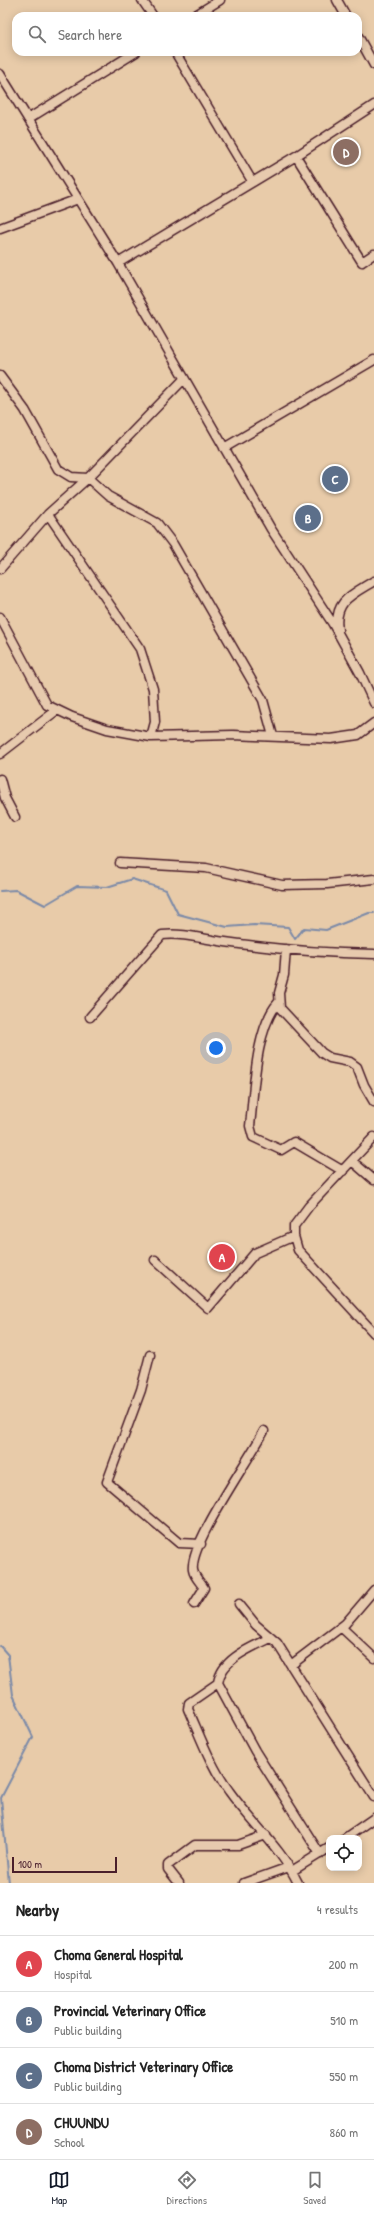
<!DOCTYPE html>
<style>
:root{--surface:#fff;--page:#f2f2f2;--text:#222;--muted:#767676;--line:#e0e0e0;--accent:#111827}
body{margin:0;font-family:"Patrick Hand",sans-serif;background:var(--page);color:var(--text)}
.controls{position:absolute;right:12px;bottom:12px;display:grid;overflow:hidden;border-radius:8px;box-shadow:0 2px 10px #0003}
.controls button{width:36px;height:36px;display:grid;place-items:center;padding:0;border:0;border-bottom:1px solid var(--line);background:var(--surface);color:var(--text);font:20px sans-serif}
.scale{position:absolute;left:12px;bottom:10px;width:105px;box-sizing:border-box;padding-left:4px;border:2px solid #4a1f2b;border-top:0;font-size:11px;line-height:14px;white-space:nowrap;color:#4a1f2b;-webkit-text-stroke:3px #e7caae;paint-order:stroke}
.you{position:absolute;left:216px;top:1048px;width:14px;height:14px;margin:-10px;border:3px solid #fff;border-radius:50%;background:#1a73e8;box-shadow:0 0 0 6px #1a73e833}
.badge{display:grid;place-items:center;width:26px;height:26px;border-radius:50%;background:var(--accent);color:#fff;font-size:13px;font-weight:700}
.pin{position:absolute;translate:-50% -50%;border:2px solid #fff;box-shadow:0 1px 4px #0006}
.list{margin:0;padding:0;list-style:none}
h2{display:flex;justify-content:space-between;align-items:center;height:52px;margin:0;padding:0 16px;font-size:17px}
h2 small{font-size:13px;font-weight:400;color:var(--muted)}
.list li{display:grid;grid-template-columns:26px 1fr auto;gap:12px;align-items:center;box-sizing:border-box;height:56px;padding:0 16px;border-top:1px solid var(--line)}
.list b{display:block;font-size:15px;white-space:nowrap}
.list p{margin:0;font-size:13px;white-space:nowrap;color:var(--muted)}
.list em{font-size:13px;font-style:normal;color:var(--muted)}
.icon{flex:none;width:22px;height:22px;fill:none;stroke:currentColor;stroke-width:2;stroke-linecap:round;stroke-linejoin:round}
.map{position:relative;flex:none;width:374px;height:1883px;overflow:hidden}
.search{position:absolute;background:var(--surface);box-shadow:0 2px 10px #0003;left:12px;right:12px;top:12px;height:44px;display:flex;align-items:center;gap:10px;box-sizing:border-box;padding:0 14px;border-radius:12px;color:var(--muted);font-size:15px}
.sheet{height:276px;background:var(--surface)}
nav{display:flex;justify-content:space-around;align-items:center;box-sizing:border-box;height:56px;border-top:1px solid var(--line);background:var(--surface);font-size:11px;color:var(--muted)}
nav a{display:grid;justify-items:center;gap:2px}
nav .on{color:var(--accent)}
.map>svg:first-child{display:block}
</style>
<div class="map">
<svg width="374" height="1883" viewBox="0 0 374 1883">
<rect width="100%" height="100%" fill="#e8cba9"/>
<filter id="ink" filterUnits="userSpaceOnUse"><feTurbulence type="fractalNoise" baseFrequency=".025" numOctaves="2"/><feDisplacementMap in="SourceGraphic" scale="8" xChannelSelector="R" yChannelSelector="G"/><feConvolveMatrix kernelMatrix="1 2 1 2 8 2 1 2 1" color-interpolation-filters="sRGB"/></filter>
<g filter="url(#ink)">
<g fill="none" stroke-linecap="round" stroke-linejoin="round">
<!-- stream -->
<path stroke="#7b8aa8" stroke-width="2" d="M0 891 16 890 45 905 77 886 107 887 132 879 166 890 178 914 227 927 254 925 288 927 295 939 304 928 326 930 369 913H374
M0 1646 8 1655 13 1695 33 1737 1 1798 9 1883"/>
<defs>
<path id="minor" d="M142 0 153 16
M337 0 346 16
M194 16 220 0
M358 36 374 65
M175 52 252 181
M0 74 118 263 271 529 333 624 360 673 374 703
M28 119 136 52
M296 156 362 262 374 254
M0 228 78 199
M118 263 296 156 374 105
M0 376 25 410 58 469 71 477 88 478 108 496 157 523 173 544 263 700 273 736
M224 448 374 360
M48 514 140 649 153 689 155 722 151 737
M0 569 48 514 88 478 184 379
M0 617 47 705 72 717 107 729 151 737 233 735 331 739 358 735 374 723
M338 630C333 601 353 594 374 581
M0 754 57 710
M0 779 5 798 15 817
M120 863 206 868 282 885 327 884 374 879
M286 949 284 975 279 993 280 1008 322 1053 330 1058 350 1062 357 1067 364 1085 374 1102
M278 1003C255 1029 254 1092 250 1126L253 1137 281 1150 294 1142 343 1171
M90 1017 162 935C185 933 202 939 225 942 274 949 324 953 374 954
M374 1137 309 1206 294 1226V1236L298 1250 374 1333
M352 1161 374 1180
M155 1260 208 1308 255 1253 294 1236
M150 1355 141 1390 107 1482 179 1543 201 1544
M194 1604 204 1588C201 1583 194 1577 193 1570 189 1544 250 1459 264 1431
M239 1604 256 1625 277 1643 374 1797
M341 1627 374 1658
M271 1638C252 1647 221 1659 218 1683L255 1751 320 1854
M291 1665 345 1624 374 1590
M218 1683 189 1703 188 1709C200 1736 211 1767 229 1791 251 1822 281 1848 298 1883
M345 1838 374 1818
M292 1871 329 1848
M179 1883 168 1869V1865L195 1845H238L266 1835
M244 1883 289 1867"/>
</defs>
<!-- minor casing -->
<use href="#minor" stroke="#4a1f2b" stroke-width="11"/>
<!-- minor -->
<use href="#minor" stroke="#e7caae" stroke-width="8"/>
</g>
</g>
</svg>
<div class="controls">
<button><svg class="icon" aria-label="locate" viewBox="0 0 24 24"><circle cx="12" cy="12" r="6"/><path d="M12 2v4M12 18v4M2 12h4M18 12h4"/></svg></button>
</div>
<div class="scale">100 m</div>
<div class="you"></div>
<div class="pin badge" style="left:222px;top:1257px;background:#e0444e">A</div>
<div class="pin badge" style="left:308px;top:518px;background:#5c6f8a">B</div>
<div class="pin badge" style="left:335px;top:479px;background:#5c6f8a">C</div>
<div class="pin badge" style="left:346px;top:152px;background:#8d6e63">D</div>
<div class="search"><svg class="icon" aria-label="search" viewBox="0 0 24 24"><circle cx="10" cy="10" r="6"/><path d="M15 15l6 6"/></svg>Search here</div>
</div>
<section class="sheet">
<h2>Nearby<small>4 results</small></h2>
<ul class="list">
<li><span class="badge" style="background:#e0444e">A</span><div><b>Choma General Hospital</b><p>Hospital</p></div><em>200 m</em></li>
<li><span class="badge" style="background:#5c6f8a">B</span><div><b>Provincial Veterinary Office</b><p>Public building</p></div><em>510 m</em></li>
<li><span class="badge" style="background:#5c6f8a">C</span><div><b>Choma District Veterinary Office</b><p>Public building</p></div><em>550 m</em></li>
<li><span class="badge" style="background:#8d6e63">D</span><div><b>CHUUNDU</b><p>School</p></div><em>860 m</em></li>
</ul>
</section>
<nav>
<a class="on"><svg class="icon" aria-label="map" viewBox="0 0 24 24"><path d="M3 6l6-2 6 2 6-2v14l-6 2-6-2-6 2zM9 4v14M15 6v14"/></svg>Map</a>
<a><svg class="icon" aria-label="directions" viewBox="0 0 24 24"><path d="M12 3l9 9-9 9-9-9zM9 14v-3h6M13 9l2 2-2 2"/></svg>Directions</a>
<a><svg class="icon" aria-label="saved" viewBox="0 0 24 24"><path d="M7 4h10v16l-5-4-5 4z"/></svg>Saved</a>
</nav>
